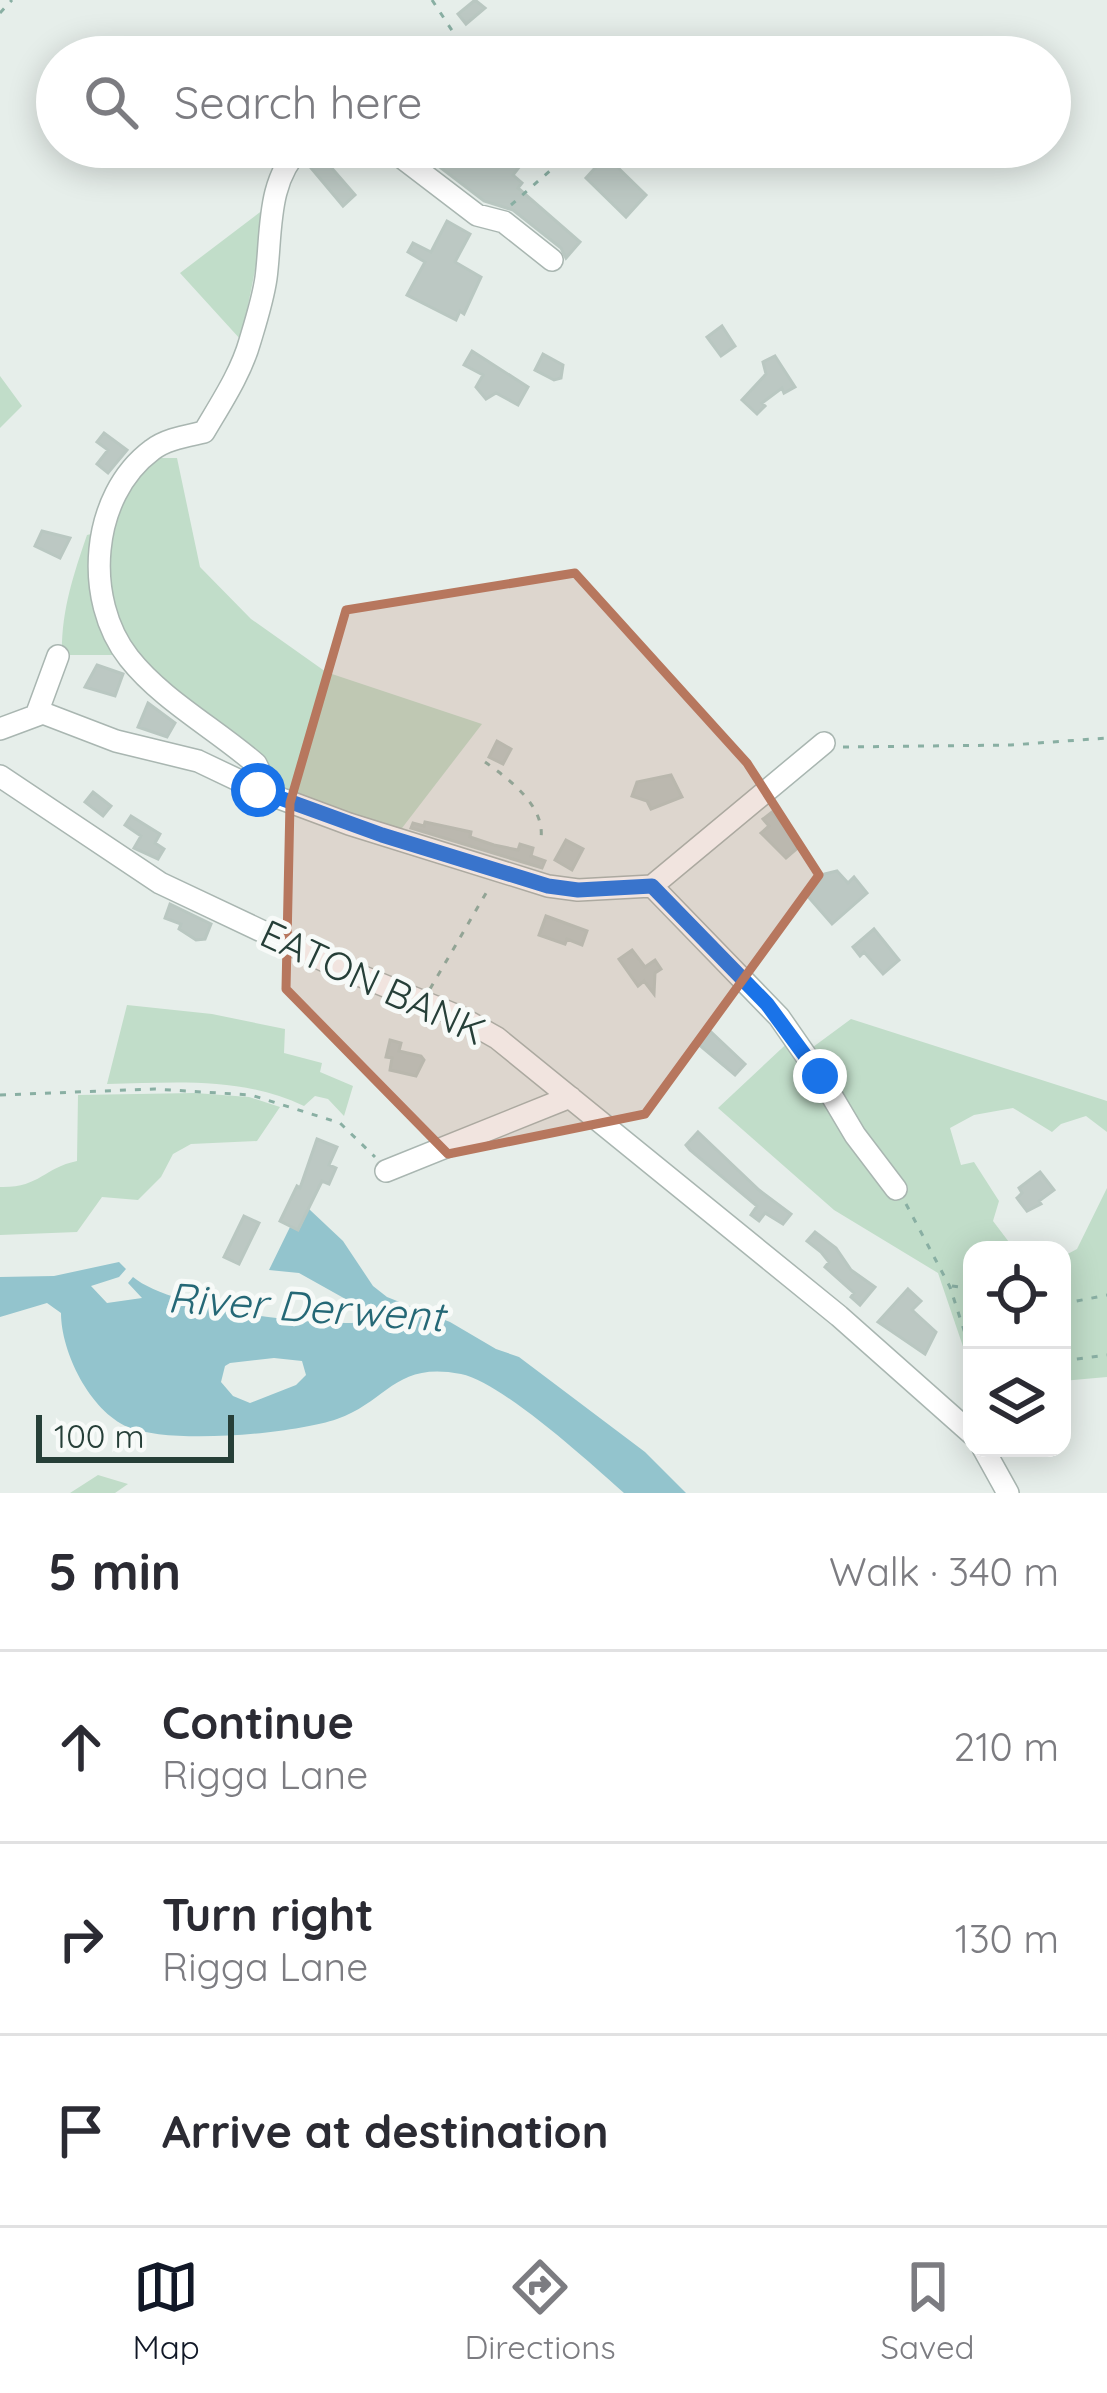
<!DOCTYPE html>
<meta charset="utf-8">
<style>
:root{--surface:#fff;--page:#f7f7f7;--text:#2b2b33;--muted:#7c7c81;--line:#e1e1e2;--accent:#111827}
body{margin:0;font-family:Quicksand,sans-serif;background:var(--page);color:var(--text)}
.controls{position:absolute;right:36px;bottom:36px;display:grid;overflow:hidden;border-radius:24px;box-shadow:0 6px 30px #0003}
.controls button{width:108px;height:108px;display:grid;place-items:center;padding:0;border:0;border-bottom:3px solid var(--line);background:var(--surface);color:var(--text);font:60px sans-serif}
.scale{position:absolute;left:36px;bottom:30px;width:198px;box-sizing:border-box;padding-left:12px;border:6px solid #263f38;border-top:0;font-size:33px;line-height:42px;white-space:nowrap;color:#263f38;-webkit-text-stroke:9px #f7faf8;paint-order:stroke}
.stop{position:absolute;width:36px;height:36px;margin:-27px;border:9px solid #1a73e8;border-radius:50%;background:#fff}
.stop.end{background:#1a73e8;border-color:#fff;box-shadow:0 3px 12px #0008}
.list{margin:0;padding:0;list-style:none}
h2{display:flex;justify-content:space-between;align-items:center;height:156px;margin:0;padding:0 48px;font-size:51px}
h2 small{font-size:39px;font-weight:400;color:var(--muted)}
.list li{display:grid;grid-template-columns:78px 1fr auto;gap:36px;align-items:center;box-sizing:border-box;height:192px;padding:0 48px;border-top:3px solid var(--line)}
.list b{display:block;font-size:45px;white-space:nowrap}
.list p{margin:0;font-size:39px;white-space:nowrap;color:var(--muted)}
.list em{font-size:39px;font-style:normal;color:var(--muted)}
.icon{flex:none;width:66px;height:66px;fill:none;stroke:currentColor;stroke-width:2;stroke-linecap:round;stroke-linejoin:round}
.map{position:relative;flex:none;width:1107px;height:1493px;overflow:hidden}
.search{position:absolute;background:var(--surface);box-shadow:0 6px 30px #0003;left:36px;right:36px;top:36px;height:132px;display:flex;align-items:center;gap:30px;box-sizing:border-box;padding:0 42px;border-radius:66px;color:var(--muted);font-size:45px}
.sheet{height:732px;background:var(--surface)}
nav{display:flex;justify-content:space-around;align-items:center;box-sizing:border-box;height:168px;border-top:3px solid var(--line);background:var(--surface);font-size:33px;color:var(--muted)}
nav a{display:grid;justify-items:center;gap:6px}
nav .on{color:var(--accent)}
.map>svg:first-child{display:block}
</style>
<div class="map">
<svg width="1107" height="1493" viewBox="0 0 1107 1493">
<rect width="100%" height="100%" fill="#e6eeea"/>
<!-- green -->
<path fill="#c1ddc9" d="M268 206 241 340 180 273Z
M0 376 22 406 0 428Z
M152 458H177L200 567 251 619 326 672 482 724 399 832 271 788 126 647 114 655H62C61 612 73 576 87 535L107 530 110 518Z
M127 1005 212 1014 285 1029 284 1053 322 1063 320 1072 353 1086 344 1116 328 1099 315 1096 304 1106C241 1076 174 1083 107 1084Z
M851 1019 1107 1101V1132L1086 1116 1061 1124 1052 1132 1013 1108 974 1115 950 1128 961 1165 974 1162 999 1201 993 1221 1015 1250H972V1373L938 1273 834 1210 718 1108 796 1035 809 1050Z
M195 1093 249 1097 280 1107 257 1141 191 1144 173 1154 161 1177 138 1200 102 1197 77 1232 0 1235V1187C40 1188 43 1168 77 1161L78 1095Z
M1107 1188V1377L1062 1381V1257L1077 1249Z
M98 1475 128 1484 115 1493H70Z"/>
<!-- water -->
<path fill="#93c4cd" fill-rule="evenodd" d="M513 147H561L563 151 538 168 523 160Z
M309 1209 343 1241 373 1286 387 1297 450 1322 496 1349 519 1357 645 1452 686 1493H624C590 1463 503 1383 461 1374 395 1361 388 1401 337 1419 293 1434 171 1445 128 1427 90 1411 61 1352 61 1313L47 1303 0 1317V1277L54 1276 119 1262 126 1269 119 1277 91 1286 107 1303 142 1298 128 1283 133 1277C172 1310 332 1331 383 1320L299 1273 269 1270 290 1227 299 1230ZM274 1358 302 1361 306 1375 296 1385 250 1403 233 1396 221 1382 225 1366 230 1363Z"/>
<!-- building -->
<path fill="#bcc8c3" stroke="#b9c7c1" stroke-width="3" d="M475 0 485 8 466 24 458 14Z
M430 147H496L520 166 513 175 522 183 518 188 580 242 566 258 561 248 513 210 484 201 424 155Z
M606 156 646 195 626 217 586 178Z
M323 158 355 195 343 206 311 168Z
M447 221 470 234 455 262 481 277 464 314 460 311 456 320 407 295 425 262 408 252 413 243 431 252Z
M722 326 735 346 721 356 707 337Z
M472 351 528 387 518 405 496 393 486 399 476 387 483 375 464 365Z
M543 354 563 365 561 378 554 380 535 370Z
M775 356 795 387 784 393 782 388 762 403 765 406 757 414 742 400 766 374 763 362Z
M104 433 127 450 108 473 97 464 108 450 97 442Z
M42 531 70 538 60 558 35 546Z
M97 665 123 674 115 696 85 687Z
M148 703 175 723 167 737 138 727Z
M497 741 511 749 503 764 489 757Z
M671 775 682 797 651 809 647 801 632 796 637 782Z
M93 792 111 806 103 816 85 802Z
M772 812 801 845 786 858 761 833 769 826 763 819Z
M131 816 160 834 155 843 164 849 158 859 134 848 141 836 125 825Z
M425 822 471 832 470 837 494 845 518 850 520 844 533 848 531 856 545 861 542 868 411 828 413 823 424 826Z
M566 840 583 849 572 870 555 860Z
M837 871 848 883 854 877 867 893 832 924 804 892 824 874Z
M170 904 211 924 205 939 196 940 179 929 181 924 165 918Z
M546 916 587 931 582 945 567 939 565 944 539 935Z
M874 929 899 960 883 974 864 952 860 956 853 947Z
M632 950 645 967 655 960 661 969 655 973 654 994 644 981 638 986 619 959Z
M709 1030 745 1064 735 1075 697 1043Z
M390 1040 401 1043 399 1051 421 1056 424 1060 416 1076 390 1070 392 1058 386 1057Z
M698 1132 759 1190 791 1214 783 1224 765 1213 759 1221 751 1215 757 1206 690 1150 686 1145Z
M317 1139 337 1147 329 1165 336 1168 329 1184 322 1181 298 1230 280 1221 297 1186 300 1188Z
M1040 1172 1054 1190 1039 1201 1041 1204 1027 1211 1017 1198 1022 1193 1019 1188Z
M244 1216 259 1223 239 1264 224 1257Z
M815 1232 836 1248 851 1270 875 1287 860 1305 851 1297 854 1293 825 1267 829 1262 821 1252 807 1241Z
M908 1289 921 1301 912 1310 936 1332 925 1354 878 1322Z"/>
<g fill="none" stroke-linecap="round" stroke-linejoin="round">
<defs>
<path id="minor" d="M388 147 477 215 504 222 552 260
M37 713 58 656
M0 729 43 713 116 741 198 761 263 792 349 824 548 886 578 890 652 886 779 1017 820 1076 855 1135 896 1189
M0 776 160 883 325 961 460 1017 497 1038 839 1316 972 1434
M263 792 262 776 256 764C216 729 162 700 129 658 83 600 90 496 152 450 166 439 187 436 204 432 221 403 241 373 250 341 256 321 263 299 266 278 272 233 266 181 301 147
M652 886 824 743
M386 1171 570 1097
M983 1448 1008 1493"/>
</defs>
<!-- minor casing -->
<use href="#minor" stroke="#a9b6b1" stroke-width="24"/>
<!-- path -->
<path stroke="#89afa3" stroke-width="3" stroke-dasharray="6 9" stroke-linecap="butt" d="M432 0 457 38 463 57
M0 13 12 0
M511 205 577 147
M843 747 1011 745 1107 738
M485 762C509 779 545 806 541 838
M430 989 489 888
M0 1095 154 1089 251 1095 340 1123 375 1157
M906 1204 950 1287 972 1355
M952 1286 959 1287 972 1297
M1062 1304 1107 1295
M1062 1361 1107 1355"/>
<!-- minor -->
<use href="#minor" stroke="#fff" stroke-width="21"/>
</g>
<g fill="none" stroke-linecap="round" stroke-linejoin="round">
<!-- route -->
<path stroke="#1a73e8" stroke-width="15" d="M258 790 382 835 548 886 578 890 652 886 767 1004 820 1076"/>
</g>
<!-- marked area -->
<path fill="#b7775e" fill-opacity="0.2" stroke="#b7775e" stroke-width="9" stroke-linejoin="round" d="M575 573 747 763 819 875 645 1114 448 1154 286 989 290 803 346 610Z"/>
<g text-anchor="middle" stroke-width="10" stroke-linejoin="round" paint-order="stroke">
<!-- street labels -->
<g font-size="39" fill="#263f38" stroke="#f7faf8">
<text transform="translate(373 982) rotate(25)" y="14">EATON BANK</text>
</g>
<!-- water labels -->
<g font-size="42" font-style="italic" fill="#256876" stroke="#f7faf8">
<text transform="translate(306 1307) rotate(4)" y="15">River Derwent</text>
</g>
</g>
</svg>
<div class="controls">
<button><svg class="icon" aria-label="locate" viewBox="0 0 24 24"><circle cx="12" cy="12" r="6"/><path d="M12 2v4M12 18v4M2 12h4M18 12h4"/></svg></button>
<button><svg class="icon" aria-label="layers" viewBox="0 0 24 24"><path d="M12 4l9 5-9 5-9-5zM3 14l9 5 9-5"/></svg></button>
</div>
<div class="scale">100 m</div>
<div class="stop" style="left:258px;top:790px"></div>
<div class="stop end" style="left:820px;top:1076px"></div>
<div class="search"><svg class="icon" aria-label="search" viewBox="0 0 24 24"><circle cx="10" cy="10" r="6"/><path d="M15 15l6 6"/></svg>Search here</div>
</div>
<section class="sheet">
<h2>5 min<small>Walk · 340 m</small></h2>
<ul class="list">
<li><svg class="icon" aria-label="ahead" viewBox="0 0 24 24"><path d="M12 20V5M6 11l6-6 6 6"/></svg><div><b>Continue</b><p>Rigga Lane</p></div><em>210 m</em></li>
<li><svg class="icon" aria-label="right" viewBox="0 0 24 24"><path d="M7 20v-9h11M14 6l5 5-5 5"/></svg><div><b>Turn right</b><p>Rigga Lane</p></div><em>130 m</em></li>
<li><svg class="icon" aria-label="arrive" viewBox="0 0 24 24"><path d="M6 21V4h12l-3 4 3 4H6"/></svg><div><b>Arrive at destination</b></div></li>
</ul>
</section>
<nav>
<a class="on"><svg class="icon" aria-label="map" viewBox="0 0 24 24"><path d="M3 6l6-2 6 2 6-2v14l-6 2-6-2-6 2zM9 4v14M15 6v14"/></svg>Map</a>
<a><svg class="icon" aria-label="directions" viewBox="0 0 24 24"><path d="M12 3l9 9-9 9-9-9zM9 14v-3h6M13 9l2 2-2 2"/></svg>Directions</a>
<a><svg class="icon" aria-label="saved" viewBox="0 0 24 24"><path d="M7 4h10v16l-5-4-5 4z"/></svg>Saved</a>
</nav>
